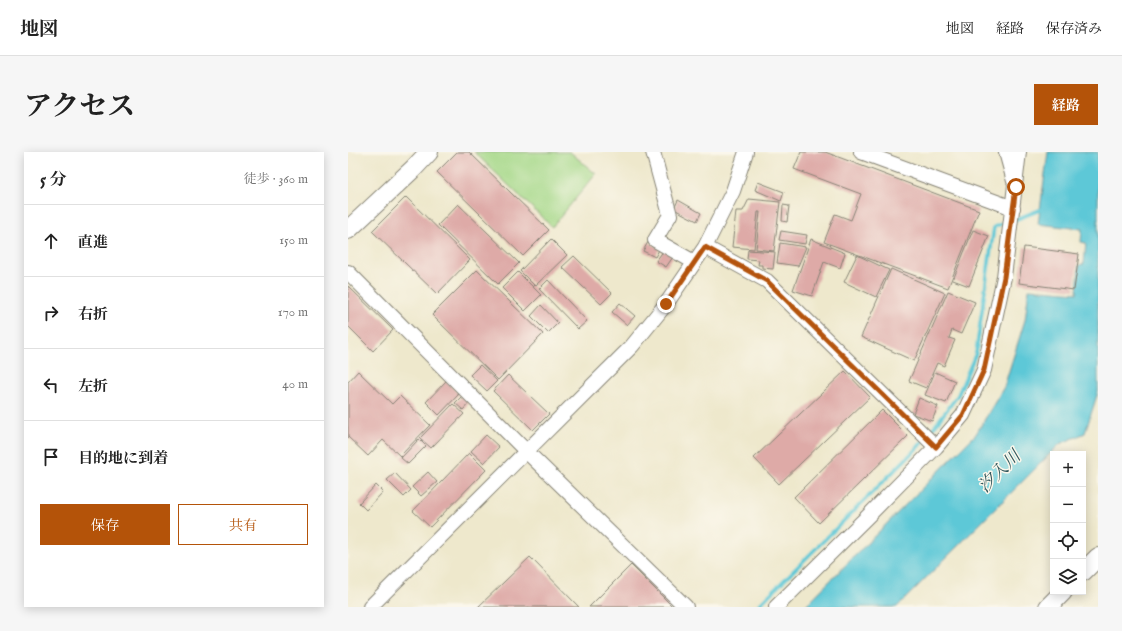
<!DOCTYPE html>
<html lang="ja">
<meta charset="utf-8">
<style>
:root{--surface:#fff;--page:#f6f6f6;--text:#222;--muted:#767676;--line:#e0e0e0;--accent:#b45309}
body{margin:0;font-family:"IM FELL English","Noto Serif JP",serif;background:var(--page);color:var(--text)}
.controls{position:absolute;right:12px;bottom:12px;display:grid;overflow:hidden;border-radius:0px;box-shadow:0 2px 10px #0003}
.controls button{width:36px;height:36px;display:grid;place-items:center;padding:0;border:0;border-bottom:1px solid var(--line);background:var(--surface);color:var(--text);font:20px sans-serif}
.stop{position:absolute;width:12px;height:12px;margin:-9px;border:3px solid #b45309;border-radius:50%;background:#fff}
.stop.end{background:#b45309;border-color:#fff;box-shadow:0 1px 4px #0008}
.list{margin:0;padding:0;list-style:none}
h2{display:flex;justify-content:space-between;align-items:center;height:52px;margin:0;padding:0 16px;font-size:17px}
h2 small{font-size:13px;font-weight:400;color:var(--muted)}
.list li{display:grid;grid-template-columns:26px 1fr auto;gap:12px;align-items:center;box-sizing:border-box;height:72px;padding:0 16px;border-top:1px solid var(--line)}
.list b{display:block;font-size:15px;white-space:nowrap}
.list em{font-size:13px;font-style:normal;color:var(--muted)}
.actions{display:flex;gap:8px;padding:12px 16px}
.actions a{flex:1;padding:9px 0;border:1px solid var(--accent);border-radius:0px;text-align:center;font-size:14px;color:var(--accent)}
.actions .main{background:var(--accent);color:#fff}
.icon{flex:none;width:22px;height:22px;fill:none;stroke:currentColor;stroke-width:2;stroke-linecap:round;stroke-linejoin:round}
.map{position:relative;flex:none;width:750px;height:455px;overflow:hidden;border-radius:0px}
header{display:flex;align-items:center;gap:24px;box-sizing:border-box;height:56px;padding:0 20px;background:var(--surface);border-bottom:1px solid var(--line)}
header strong{font-size:19px}
nav{display:flex;gap:22px;margin-inline-start:auto;font-size:14px}
.intro{display:flex;align-items:center;justify-content:space-between;box-sizing:border-box;height:96px;padding:0 24px}
h1{margin:0;font-size:28px}
.button{padding:10px 18px;border-radius:0px;background:var(--accent);color:#fff;font-size:14px;font-weight:700}
main{display:flex;gap:24px;padding:0 24px}
aside{flex:1;background:var(--surface);border-radius:0px;box-shadow:0 2px 10px #0003}
.map>svg:first-child{display:block}
</style>
<header>
<strong>地図</strong>
<nav><a>地図</a><a>経路</a><a>保存済み</a></nav>
</header>
<div class="intro"><h1>アクセス</h1><a class="button">経路</a></div>
<main>
<aside>
<h2>5 分<small>徒歩 · 360 m</small></h2>
<ul class="list">
<li><svg class="icon" aria-label="ahead" viewBox="0 0 24 24"><path d="M12 20V5M6 11l6-6 6 6"/></svg><div><b>直進</b></div><em>150 m</em></li>
<li><svg class="icon" aria-label="right" viewBox="0 0 24 24"><path d="M7 20v-9h11M14 6l5 5-5 5"/></svg><div><b>右折</b></div><em>170 m</em></li>
<li><svg class="icon" aria-label="left" viewBox="0 0 24 24"><path d="M17 20v-9H6M10 6l-5 5 5 5"/></svg><div><b>左折</b></div><em>40 m</em></li>
<li><svg class="icon" aria-label="arrive" viewBox="0 0 24 24"><path d="M6 21V4h12l-3 4 3 4H6"/></svg><div><b>目的地に到着</b></div></li>
</ul>
<div class="actions"><a class="main">保存</a><a>共有</a></div>
</aside>
<div class="map">
<svg width="750" height="455" viewBox="0 0 750 455">
<rect width="100%" height="100%" fill="#fbf7ec"/>
<filter id="ink" filterUnits="userSpaceOnUse"><feTurbulence type="fractalNoise" baseFrequency=".025" numOctaves="2"/><feDisplacementMap in="SourceGraphic" scale="8" xChannelSelector="R" yChannelSelector="G"/><feConvolveMatrix kernelMatrix="1 2 1 2 8 2 1 2 1" color-interpolation-filters="sRGB"/></filter>
<filter id="wash" filterUnits="userSpaceOnUse"><feTurbulence type="fractalNoise" baseFrequency=".012" numOctaves="4" result="noise"/><feDisplacementMap in="SourceGraphic" scale="16" xChannelSelector="R" yChannelSelector="G"/><feGaussianBlur stdDeviation="0.9" result="paint"/><feColorMatrix in="noise" values="0 0 0 0 0 0 0 0 0 0 0 0 0 0 0 0 0 1.4 0 .05"/><feComposite in="paint" operator="in"/></filter>
<g filter="url(#wash)">
<rect width="100%" height="100%" fill="#eee8cc"/>
<!-- green -->
<path fill="#a5d888" stroke="#607a52" d="M126 0H222L248 22 204 75Z"/>
<!-- water -->
<path fill="#5dc8d7" stroke="#3c727a" d="M700 0H750V240L737 281 712 292 549 455H456L628 282 656 235 677 168 681 137 729 141 731 113 736 112 738 91 733 90 734 77 690 72Z"/>
<g fill="none" stroke-linecap="round" stroke-linejoin="round">
<!-- stream -->
<path stroke="#5dc8d7" stroke-width="3.5" d="M666 68 697 56
M580 283 610 243 628 201 646 75 658 70
M409 455 569 296 576 288"/>
</g>
<g id="blocks">
<!-- building -->
<path fill="#deaaa7" d="M109 0H121L201 78 175 104 89 20Z
M453 0H477L631 58 600 136 476 90 487 62 503 68 513 42 446 17Z
M410 30 436 40 433 49 407 38Z
M58 45 122 108 89 142 24 79Z
M401 47 432 50 426 99 408 97 412 60H410L406 97 384 95 388 59H395Z
M330 48 353 61 349 69 326 57Z
M110 52 171 111 150 132 90 73Z
M435 53 441 54 439 70 434 69Z
M625 78 641 84 621 134 605 128Z
M433 79 459 83 457 92 431 88Z
M203 87 219 103 187 134 172 119Z
M463 87 497 101 492 116 476 110 464 144 445 138Z
M300 90 312 96 307 105 295 99Z
M432 91 458 95 450 114 429 111Z
M676 95 731 102 726 138 671 131Z
M316 98 325 105 318 115 308 109Z
M400 98 427 100 425 117 414 116V113H410L411 108 399 107Z
M509 103 541 118 528 145 496 130Z
M226 104 264 141 253 152 214 115Z
M543 117 597 141 566 209 513 185Z
M129 118 195 182 150 228 84 163Z
M170 120 193 143 177 159 154 136Z
M200 128 239 169 230 177 191 137Z
M0 134 45 178 25 199 0 174Z
M600 139 627 150 613 182 604 178 601 186 607 188 596 214 589 211 578 236 561 229Z
M272 151 287 164 279 173 264 160Z
M193 153 210 171 200 181 183 164Z
M132 213 149 229 139 239 122 223Z
M10 219 44 252 52 244 82 273 52 304 35 288 20 304 0 285V230Z
M497 219 522 245 431 332 406 306Z
M587 220 607 229 598 251 577 243Z
M160 223 201 262 185 278 145 239Z
M98 229 111 242 91 263 78 250Z
M114 244 121 251 115 258 107 251Z
M571 246 590 254 584 269 565 262Z
M105 252 116 262 83 296 72 286Z
M534 258 560 284 471 371 446 345Z
M138 283 151 295 136 311 123 299Z
M71 287 78 294 60 312 53 306Z
M121 301 138 318 82 375 65 359Z
M80 320 89 330 73 344 64 335Z
M47 321 63 338 56 345 39 328Z
M28 333 35 340 18 358 11 351Z
M182 405 231 455H130Z
M283 413 325 455H241Z"/>
</g>
</g>
<g filter="url(#ink)">
<use href="#blocks" fill-opacity="0" stroke="#858274" stroke-width="1"/>
<g fill="none" stroke-linecap="round" stroke-linejoin="round">
<defs>
<path id="minor" d="M305 0 322 63 307 88 346 110
M513 0 665 56
M658 0 666 29
M357 95 419 129 588 295
M0 120 178 299 338 455
M22 455 284 194 318 152 357 95 385 39 398 0
M428 455 521 363 588 295 615 263 636 218 656 125 671 0"/>
<path id="tertiary" d="M0 78 66 16 81 0
M735 420 750 405
M700 455 715 440"/>
</defs>
<!-- minor casing -->
<use href="#minor" stroke="#858274" stroke-width="16"/>
<!-- tertiary casing -->
<use href="#tertiary" stroke="#858274" stroke-width="20"/>
<!-- minor -->
<use href="#minor" stroke="#fff" stroke-width="14"/>
<!-- tertiary -->
<use href="#tertiary" stroke="#fff" stroke-width="18"/>
</g>
</g>
<g fill="none" stroke-linecap="round" stroke-linejoin="round" filter="url(#ink)">
<!-- route -->
<path stroke="#b45309" stroke-width="5" d="M318 152 357 95 419 129 588 295 615 263 636 218 656 125 668 35"/>
</g>
<g text-anchor="middle" stroke-width="3" stroke-linejoin="round" paint-order="stroke">
<!-- water labels -->
<g font-size="17" font-style="italic" fill="#33585d" stroke="#fbf7ec">
<text transform="translate(651 319) rotate(-45)" y="6">汐入川</text>
</g>
</g>
</svg>
<div class="controls">
<button>+</button>
<button>−</button>
<button><svg class="icon" aria-label="locate" viewBox="0 0 24 24"><circle cx="12" cy="12" r="6"/><path d="M12 2v4M12 18v4M2 12h4M18 12h4"/></svg></button>
<button><svg class="icon" aria-label="layers" viewBox="0 0 24 24"><path d="M12 4l9 5-9 5-9-5zM3 14l9 5 9-5"/></svg></button>
</div>
<div class="stop" style="left:668px;top:35px"></div>
<div class="stop end" style="left:318px;top:152px"></div>
</div>
</main>
